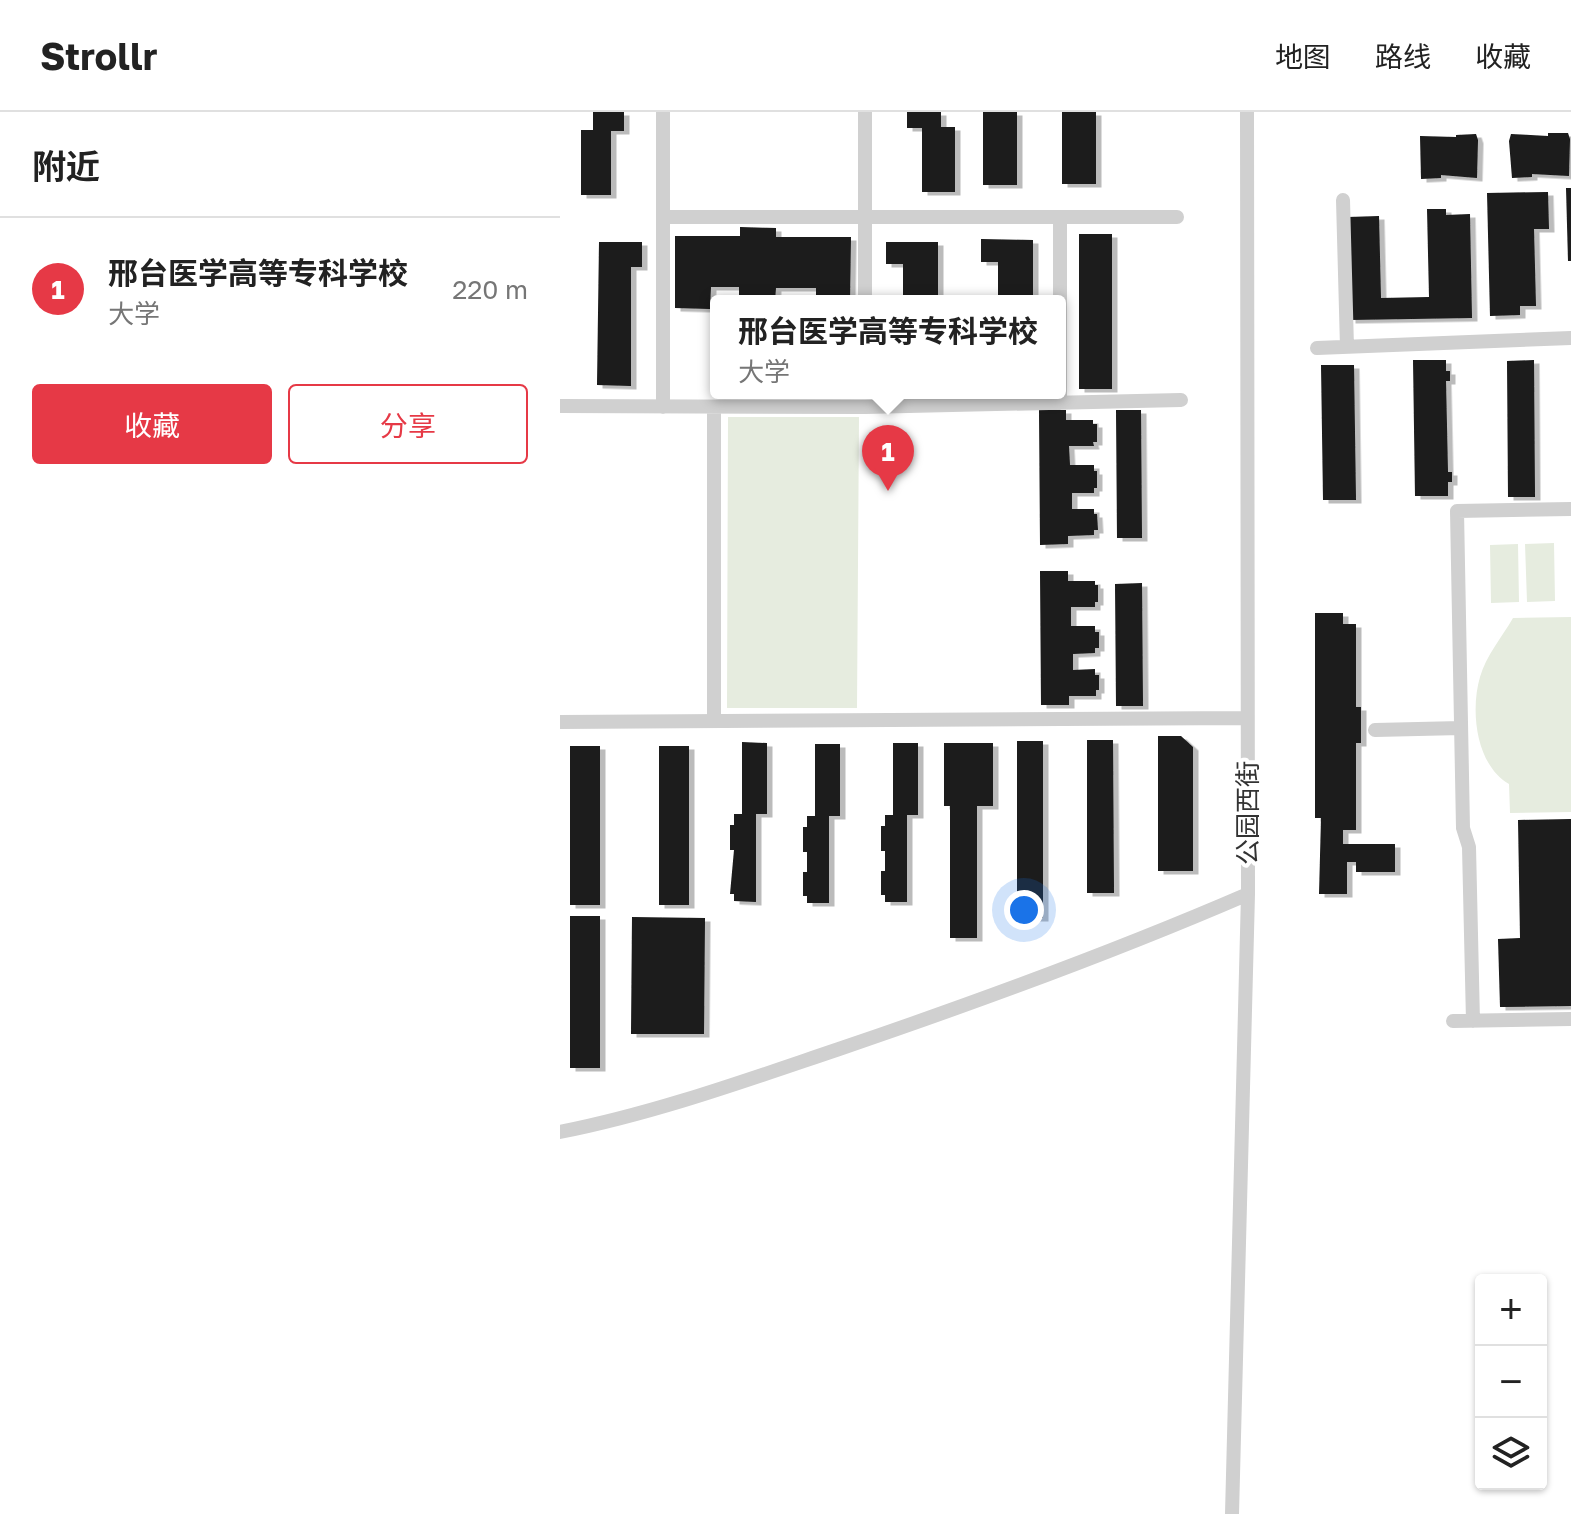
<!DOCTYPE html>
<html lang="zh">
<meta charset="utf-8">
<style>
:root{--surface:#fff;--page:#f2f2f2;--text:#222;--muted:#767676;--line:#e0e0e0;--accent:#e63946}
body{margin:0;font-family:"Golos Text","Noto Sans SC",sans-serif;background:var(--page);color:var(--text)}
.controls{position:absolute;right:24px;bottom:24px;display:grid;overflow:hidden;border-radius:8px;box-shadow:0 2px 6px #0004}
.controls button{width:72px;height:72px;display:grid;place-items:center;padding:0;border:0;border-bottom:2px solid var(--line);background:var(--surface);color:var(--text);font:40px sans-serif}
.you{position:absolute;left:464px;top:798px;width:28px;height:28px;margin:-20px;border:6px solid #fff;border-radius:50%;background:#1a73e8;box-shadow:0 0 0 12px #1a73e833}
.badge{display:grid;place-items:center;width:52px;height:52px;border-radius:50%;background:var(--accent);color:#fff;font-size:26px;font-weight:700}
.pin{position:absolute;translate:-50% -66px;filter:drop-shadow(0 2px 4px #0008)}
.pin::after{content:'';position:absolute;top:42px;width:28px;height:24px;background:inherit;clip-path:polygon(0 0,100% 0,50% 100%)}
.popup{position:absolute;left:150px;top:183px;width:356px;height:104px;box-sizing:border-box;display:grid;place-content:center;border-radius:8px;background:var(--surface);filter:drop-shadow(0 2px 6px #0005);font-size:26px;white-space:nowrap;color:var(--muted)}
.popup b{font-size:30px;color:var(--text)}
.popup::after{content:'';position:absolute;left:50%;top:100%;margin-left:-16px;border:16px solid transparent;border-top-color:var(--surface)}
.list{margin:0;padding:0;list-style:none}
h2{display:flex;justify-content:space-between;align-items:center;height:104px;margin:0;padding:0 32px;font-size:34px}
h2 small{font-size:26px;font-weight:400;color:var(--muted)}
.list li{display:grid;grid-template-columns:52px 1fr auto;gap:24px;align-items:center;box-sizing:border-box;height:144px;padding:0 32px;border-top:2px solid var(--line)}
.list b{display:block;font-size:30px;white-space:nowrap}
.list p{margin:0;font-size:26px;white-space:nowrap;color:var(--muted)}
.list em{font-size:26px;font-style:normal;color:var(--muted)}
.actions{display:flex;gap:16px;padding:24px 32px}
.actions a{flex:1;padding:18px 0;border:2px solid var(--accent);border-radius:8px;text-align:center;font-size:28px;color:var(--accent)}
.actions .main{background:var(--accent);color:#fff}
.icon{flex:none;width:44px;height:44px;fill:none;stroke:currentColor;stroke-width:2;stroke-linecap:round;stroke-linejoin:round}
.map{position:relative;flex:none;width:1011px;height:1402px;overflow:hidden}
header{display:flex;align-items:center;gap:48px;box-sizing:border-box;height:112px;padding:0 40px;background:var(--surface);border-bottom:2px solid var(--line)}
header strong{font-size:38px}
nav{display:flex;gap:44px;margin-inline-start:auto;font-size:28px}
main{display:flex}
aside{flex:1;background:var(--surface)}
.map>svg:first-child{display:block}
</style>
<header>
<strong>Strollr</strong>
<nav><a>地图</a><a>路线</a><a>收藏</a></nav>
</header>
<main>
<aside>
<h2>附近<small></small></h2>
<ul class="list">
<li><span class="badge">1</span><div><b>邢台医学高等专科学校</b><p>大学</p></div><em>220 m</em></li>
</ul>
<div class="actions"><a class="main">收藏</a><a>分享</a></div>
</aside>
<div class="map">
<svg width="1011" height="1402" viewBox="0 0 1011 1402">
<defs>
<filter id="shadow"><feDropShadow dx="5.5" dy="3.5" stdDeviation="0" flood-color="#0004"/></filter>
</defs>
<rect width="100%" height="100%" fill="#fff"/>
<!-- green -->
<path fill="#e6ecdf" d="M168 305H299L297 596H167Z
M994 431 995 489 967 490 965 432Z
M958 432 959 490 931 491 930 433Z
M1011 505V700L950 701 949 672C916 653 910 599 920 565 926 544 942 525 953 506Z"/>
<!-- building -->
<path fill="#1a1a1a" filter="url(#shadow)" d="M33 0H64V19H51V83H21V18H33Z
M347 0H381V15H395V80H362V16H347Z
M423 0H457V73H423Z
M502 0H536V72H502Z
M988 21H1008L1010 27 1009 64 972 62V65L952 66 949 29 951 22 988 24Z
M916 22 918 28 917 66 881 63V66L861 67 860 24 896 25V23Z
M1006 76H1011V149H1008Z
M988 80 989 117H974L976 194H960V203L930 204 927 81Z
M867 97H886V103L910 102 912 206 790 208 788 105 819 104 821 186 869 185Z
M180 115 216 116V125H291L290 189H256V176H216L215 189H179V175H151L150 197 115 196V124H180Z
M519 122H552V277H519Z
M421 127 473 128V189H438V150H421Z
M39 130H82V155H71V274L37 273Z
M326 130H378V189H343V152H326Z
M853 248H886V259H890V269H886L888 360H892V370H888V384H855Z
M974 248 975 385H948L947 249Z
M761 253H794L796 388H763Z
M479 298H506V308H533V312H537V330H533L534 334H509L510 353H534V359H537V376H534V381H512V397H534V402H537L538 418H534V423L508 424V432L480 433Z
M556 298H581L582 426H557Z
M480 459H508V469H535V473H538V490H535V495H511V514H535V520H539V536H535V541L513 542V558L535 557V563H539V578H536V584H509V593H481Z
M582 471 583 594H556L555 472Z
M755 501H783V512H796V595H801V631H796V718H783V732H835V760H796V750H787V782H759L761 706H755Z
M598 624H621L633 635V759H598Z
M527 628H553L554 781H527Z
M457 629H483V806H457Z
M182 630 207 631V702H196V790L174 789V782H170L174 738H170V713H174V702H182Z
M333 631H358V703H347V790H325V783H321V759H325V739H321V714H325V703H333Z
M384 631H433V694H417V826H390V694H384Z
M255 632H280V704H269V791H247V784H243V760H247V740H243V715H247V704H255Z
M10 634H40V793H10Z
M99 634H129V793H99Z
M1011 707V894L940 895 938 827 960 826 958 708Z
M10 804H40V956H10Z
M72 805 145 806 144 922H71Z"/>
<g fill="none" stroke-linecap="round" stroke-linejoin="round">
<!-- minor -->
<path stroke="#d0d0d0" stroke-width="14" d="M103 0V295
M305 0V189
M783 88 787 235
M103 105H617
M500 105V291
M757 236 1011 226
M0 294 305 295 621 288
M154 609V295
M0 610 687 606
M815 618 901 616
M893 909 1011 907
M913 909 909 735 903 716 897 399 1011 397
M0 1020C96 1001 187 968 279 937 417 890 554 840 688 782
M672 1402 688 782 687 0"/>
</g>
<g text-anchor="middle" stroke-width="8" stroke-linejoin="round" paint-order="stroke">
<!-- street labels -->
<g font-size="26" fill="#333" stroke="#fff">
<text transform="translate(688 701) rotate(-90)" y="9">公园西街</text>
</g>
</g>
</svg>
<div class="controls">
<button>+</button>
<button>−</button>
<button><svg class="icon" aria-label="layers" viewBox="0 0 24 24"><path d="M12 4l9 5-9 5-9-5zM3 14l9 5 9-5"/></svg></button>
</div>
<div class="you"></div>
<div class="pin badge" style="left:328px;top:379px">1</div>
<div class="popup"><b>邢台医学高等专科学校</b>大学</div>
</div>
</main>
